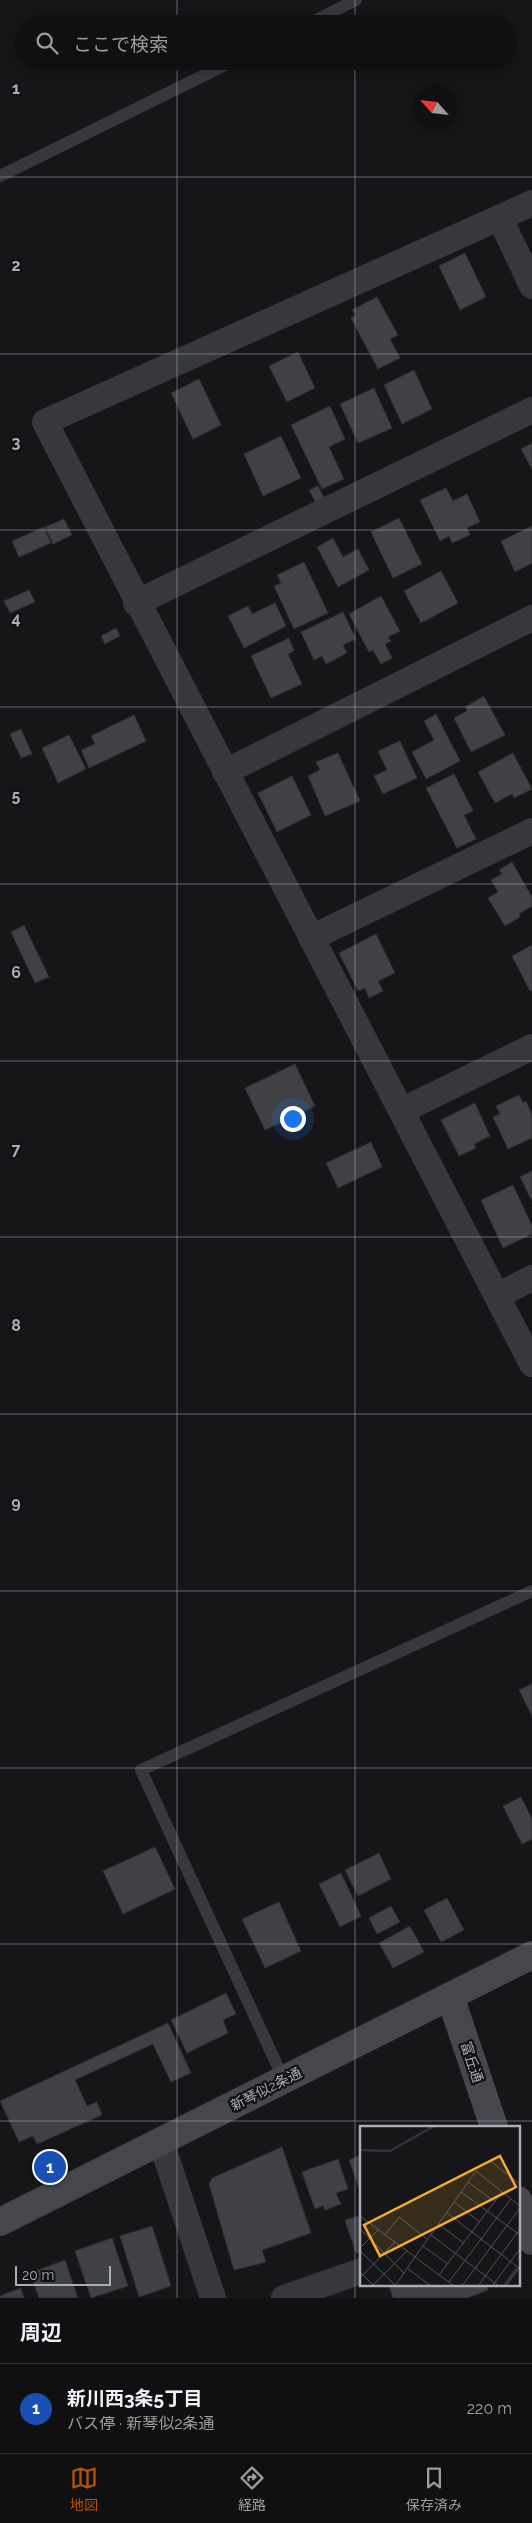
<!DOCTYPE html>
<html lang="ja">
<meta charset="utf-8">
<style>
:root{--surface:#101012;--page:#1e1e20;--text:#f1f3f6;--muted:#9c9d9f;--line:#303032;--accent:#b45309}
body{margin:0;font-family:Raleway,"Noto Sans JP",sans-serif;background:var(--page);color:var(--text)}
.compass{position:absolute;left:412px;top:85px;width:45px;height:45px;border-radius:50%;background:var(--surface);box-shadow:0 2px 8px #0003;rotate:297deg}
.scale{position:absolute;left:15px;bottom:12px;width:96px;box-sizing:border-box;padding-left:5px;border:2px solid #a8adb8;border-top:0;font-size:14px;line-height:18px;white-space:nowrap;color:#a8adb8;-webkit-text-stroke:4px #111113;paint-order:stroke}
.you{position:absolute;left:292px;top:1118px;width:18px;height:18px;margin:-12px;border:4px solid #fff;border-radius:50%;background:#1a73e8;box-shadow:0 0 0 8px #1a73e833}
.badge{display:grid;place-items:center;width:32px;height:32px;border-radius:50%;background:var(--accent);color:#fff;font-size:16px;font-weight:700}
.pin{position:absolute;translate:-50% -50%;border:2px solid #fff;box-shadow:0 1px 5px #0006}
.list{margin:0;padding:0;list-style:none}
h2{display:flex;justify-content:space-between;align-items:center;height:65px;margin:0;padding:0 20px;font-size:21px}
h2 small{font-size:16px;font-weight:400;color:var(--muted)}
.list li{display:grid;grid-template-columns:32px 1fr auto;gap:15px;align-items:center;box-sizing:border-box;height:90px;padding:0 20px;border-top:1px solid var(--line)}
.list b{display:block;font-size:19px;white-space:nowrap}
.list p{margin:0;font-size:16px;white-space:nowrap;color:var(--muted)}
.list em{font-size:16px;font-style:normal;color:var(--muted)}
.icon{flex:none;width:28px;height:28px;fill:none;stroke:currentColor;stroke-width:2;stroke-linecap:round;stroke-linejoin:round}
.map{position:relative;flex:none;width:532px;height:2298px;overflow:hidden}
.search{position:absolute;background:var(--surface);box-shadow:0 2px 8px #0003;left:15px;right:15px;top:15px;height:55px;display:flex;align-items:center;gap:12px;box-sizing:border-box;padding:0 18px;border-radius:28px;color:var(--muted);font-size:19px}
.sheet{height:155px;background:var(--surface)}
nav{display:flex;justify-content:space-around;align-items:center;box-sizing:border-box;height:70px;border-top:1px solid var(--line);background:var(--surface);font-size:14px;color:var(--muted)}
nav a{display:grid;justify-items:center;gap:2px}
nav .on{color:var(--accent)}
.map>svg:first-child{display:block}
</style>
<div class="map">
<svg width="532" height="2298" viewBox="0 0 532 2298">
<rect width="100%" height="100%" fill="#161618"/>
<!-- building -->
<path fill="#404145" stroke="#303034" d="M465 253 486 297 460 310 439 266Z
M377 297 398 335 390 339 400 358 378 369 351 318 356 315 352 310Z
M298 352 315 388 287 402 269 366Z
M414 370 432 409 402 424 384 385Z
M199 379 221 425 193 439 171 393Z
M374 388 392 428 358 443 340 404Z
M330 406 345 439 329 447 344 479 322 489 291 425Z
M281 436 301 478 263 496 244 454Z
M532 443V469L521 449Z
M318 486 325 500 317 505 309 490Z
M446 488 453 501 467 494 480 522 467 528 470 535 452 543 449 536 440 541 420 500Z
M399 518 422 564 393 578 371 532Z
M64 519 72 535 53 544 45 527Z
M532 526V563L515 572 501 541Z
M44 527 51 543 19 557 12 541Z
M333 538 343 557 358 549 369 570 338 587 317 547Z
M304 562 328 613 294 629 274 586 281 583 277 575Z
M441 571 458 603 421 623 404 591Z
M29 590 35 602 10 613 4 601Z
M381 596 400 631 388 637 391 641 385 644 392 658 381 664 373 650 369 652 349 614Z
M275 603 286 626 244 648 228 616 248 606 252 614Z
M343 612 356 639 343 645 347 653 326 664 322 656 314 660 301 632Z
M116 628 120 636 105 644 101 636Z
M289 638 294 651 288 654 302 684 271 698 251 656Z
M484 696 505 735 471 752 454 718 467 711 465 707Z
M436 714 460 761 426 779 412 752 434 740 424 721Z
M134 715 146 741 89 768 81 750 95 744 91 736Z
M21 729 32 754 21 758 10 734Z
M69 735 86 769 58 783 42 748Z
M400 741 417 778 383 794 374 776 387 770 378 751Z
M338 753 360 801 325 816 308 776 320 770 316 762Z
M513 753 532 789 514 798 512 794 495 803 478 772Z
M454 774 473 811 464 815 476 839 457 848 426 788Z
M292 776 311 815 277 832 258 793Z
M512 862 532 897V906L519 914 520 917 505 926 488 898 498 892 491 880 502 874 499 870Z
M24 925 49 977 35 983 11 932Z
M376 934 395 973 378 981 383 991 369 998 365 988 358 991 339 953Z
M532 945V990L530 991 512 956Z
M295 1064 315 1106 265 1130 245 1088Z
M519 1095 523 1103 526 1101 532 1115V1138L508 1149 493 1117 500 1114 496 1106Z
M475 1103 490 1136 474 1144 476 1148 459 1156 441 1120Z
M371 1142 382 1167 338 1188 326 1163Z
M532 1171V1201L520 1177Z
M513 1185 532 1226V1234L503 1248 481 1200Z
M532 1684V1716L519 1690Z
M521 1797 532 1819V1839L522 1844 503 1806Z
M155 1847 175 1889 123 1914 103 1871Z
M379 1853 391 1879 358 1896 345 1870Z
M341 1873 361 1916 340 1927 319 1884Z
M447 1898 464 1930 441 1942 424 1910Z
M279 1902 301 1951 265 1968 242 1919Z
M391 1906 400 1922 377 1934 369 1918Z
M410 1926 424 1952 393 1968 379 1943Z
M226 1993 236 2014 223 2020 228 2033 187 2053 171 2020Z
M168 2023 191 2073 171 2082 153 2044 75 2080 87 2106 97 2102 102 2115 37 2144 33 2136 19 2142 0 2101Z
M282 2147 311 2233 262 2250 266 2262 234 2270 209 2184 212 2178Z
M361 2155V2194L349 2160Z
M338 2159 348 2189 336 2193 341 2204 325 2210 323 2206 315 2209 302 2172Z
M358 2216 361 2224V2252L356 2253 345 2220Z
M152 2226 171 2286 139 2297 120 2236Z
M112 2238 128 2286 91 2298 75 2251Z
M65 2260 78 2298H39L30 2273Z
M393 2284H486L488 2290 467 2298H393L389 2286Z
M21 2288 24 2298H0V2296Z"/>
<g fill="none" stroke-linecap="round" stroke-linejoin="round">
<!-- lane -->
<path stroke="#37383d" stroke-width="12" d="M308 24 356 0
M0 176 233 61
M284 2080 141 1770 532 1591"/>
<!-- street -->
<path stroke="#37383d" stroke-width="26" d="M532 203 45 422 532 1364
M500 218 532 286
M136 603 532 410
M225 772 532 618
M311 938 532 831
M401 1111 532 1047
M497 1296 532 1278
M161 2142 213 2298
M284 2298 361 2271"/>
<!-- secondary -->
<path stroke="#45474d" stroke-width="28" d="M450 1996 494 2127
M518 2200 532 2241
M0 2222 532 1955"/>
</g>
<!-- grid -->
<path fill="none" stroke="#a8adb8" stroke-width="1" stroke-opacity="0.55" d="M177 0V24M355 0V24M177 61V2298M355 61V2298M0 177H532M0 354H532M0 530H532M0 707H532M0 884H532M0 1061H532M0 1237H532M0 1414H532M0 1591H532M0 1768H532M0 1944H532M0 2121H532"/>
<g text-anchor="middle" stroke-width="4.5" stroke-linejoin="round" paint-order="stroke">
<!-- street labels -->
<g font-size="14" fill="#a8adb8" stroke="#111113">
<text transform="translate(472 2062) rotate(72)" y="5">富丘通</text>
<text transform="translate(266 2089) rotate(-27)" y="5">新琴似2条通</text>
</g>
</g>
<!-- overview -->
<g transform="translate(360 2126)">
<rect width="160" height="160" fill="#161618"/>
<path fill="none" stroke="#2c353c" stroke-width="2.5" d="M0 24 30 25 74 0M144 160 157 142"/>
<path fill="none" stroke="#505258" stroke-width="1" d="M129 34 160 58M108 56 135 76M101 66 160 109M94 76 120 96M87 87 159 142M0 90 94 160M78 98 104 117M0 103 44 147M25 109 39 91 67 113M71 109 139 160M63 120 88 138M0 122 18 104M0 125 35 159M55 131 116 45 160 80M48 143 71 160M0 146 13 159M79 149 142 66M0 152 35 116M89 156 151 73M12 160 47 125M35 160 55 131M102 160 160 82M118 160 160 103M132 160 160 123M146 160 159 142"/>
<path fill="#f4ad32" fill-opacity="0.15" stroke="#f4ad32" stroke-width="2.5" d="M140 30 156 61 20 130 4 99Z"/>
<rect width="160" height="160" fill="none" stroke="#a8adb8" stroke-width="2.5"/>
</g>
<g font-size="16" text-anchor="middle" font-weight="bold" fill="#a8adb8" stroke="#111113" stroke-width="4.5" stroke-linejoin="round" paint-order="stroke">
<text x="16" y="94">1</text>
<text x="16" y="271">2</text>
<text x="16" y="448">3</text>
<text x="16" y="624">4</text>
<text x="16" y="801">5</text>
<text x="16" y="978">6</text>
<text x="16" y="1155">7</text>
<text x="16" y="1331">8</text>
<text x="16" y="1508">9</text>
</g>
</svg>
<svg class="compass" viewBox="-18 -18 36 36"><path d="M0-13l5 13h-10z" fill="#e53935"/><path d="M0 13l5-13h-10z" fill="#9c9d9f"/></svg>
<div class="scale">20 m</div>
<div class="you"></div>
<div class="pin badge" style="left:50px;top:2167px;background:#1a4fb4">1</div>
<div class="search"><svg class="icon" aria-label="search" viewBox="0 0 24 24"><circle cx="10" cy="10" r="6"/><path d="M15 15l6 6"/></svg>ここで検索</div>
</div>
<section class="sheet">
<h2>周辺<small></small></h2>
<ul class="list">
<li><span class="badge" style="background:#1a4fb4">1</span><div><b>新川西3条5丁目</b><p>バス停 · 新琴似2条通</p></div><em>220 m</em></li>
</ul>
</section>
<nav>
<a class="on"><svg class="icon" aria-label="map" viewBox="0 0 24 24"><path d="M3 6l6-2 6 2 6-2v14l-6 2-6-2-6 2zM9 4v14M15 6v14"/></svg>地図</a>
<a><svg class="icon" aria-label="directions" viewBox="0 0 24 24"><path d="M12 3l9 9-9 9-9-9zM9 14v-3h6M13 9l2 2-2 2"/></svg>経路</a>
<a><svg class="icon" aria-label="saved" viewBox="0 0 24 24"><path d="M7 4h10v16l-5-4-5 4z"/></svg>保存済み</a>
</nav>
